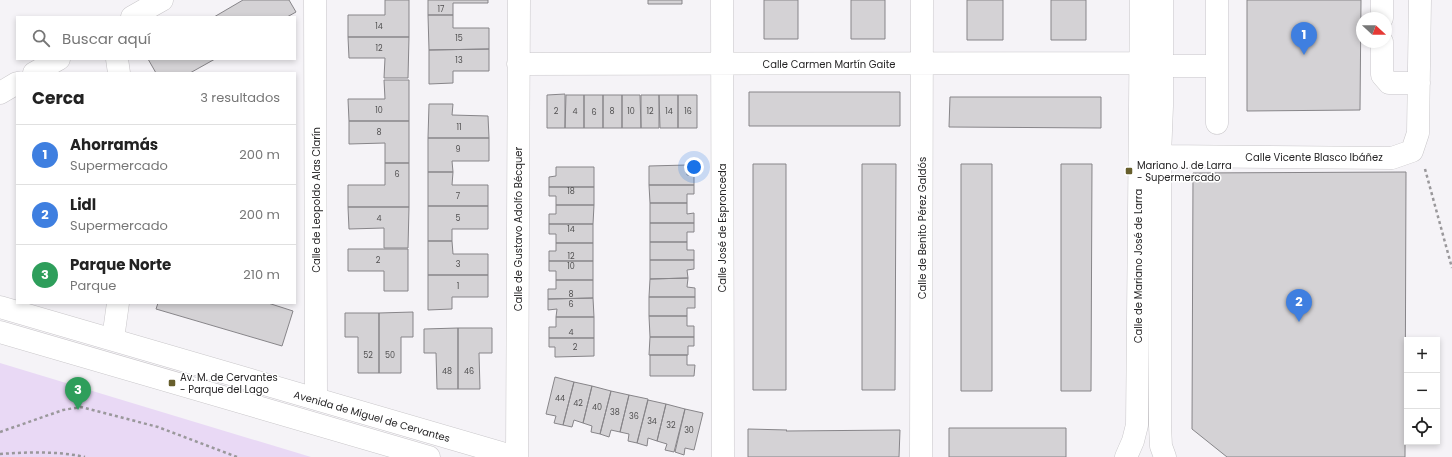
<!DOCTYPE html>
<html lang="es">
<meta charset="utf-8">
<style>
:root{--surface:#fff;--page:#f2f2f2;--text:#222;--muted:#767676;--line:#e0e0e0;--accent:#675f2c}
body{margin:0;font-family:Poppins,sans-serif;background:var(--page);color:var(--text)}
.controls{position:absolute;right:12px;bottom:12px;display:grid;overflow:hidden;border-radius:0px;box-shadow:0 2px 6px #0003}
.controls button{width:36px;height:36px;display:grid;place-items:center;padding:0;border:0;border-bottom:1px solid var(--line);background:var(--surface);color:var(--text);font:20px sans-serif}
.compass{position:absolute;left:1356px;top:12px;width:36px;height:36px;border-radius:50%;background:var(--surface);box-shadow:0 2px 6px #0003;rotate:111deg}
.you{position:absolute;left:694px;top:167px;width:14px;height:14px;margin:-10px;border:3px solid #fff;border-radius:50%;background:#1a73e8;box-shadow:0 0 0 6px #1a73e833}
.badge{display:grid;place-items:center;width:26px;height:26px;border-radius:50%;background:var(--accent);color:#fff;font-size:13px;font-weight:700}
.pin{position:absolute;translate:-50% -33px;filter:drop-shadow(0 1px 2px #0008)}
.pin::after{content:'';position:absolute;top:21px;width:14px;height:12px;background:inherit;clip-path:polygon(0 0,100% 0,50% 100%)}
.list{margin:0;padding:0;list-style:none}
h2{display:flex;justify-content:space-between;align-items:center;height:52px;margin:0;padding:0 16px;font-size:17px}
h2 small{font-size:13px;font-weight:400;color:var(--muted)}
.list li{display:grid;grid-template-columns:26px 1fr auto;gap:12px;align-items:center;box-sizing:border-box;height:60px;padding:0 16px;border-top:1px solid var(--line)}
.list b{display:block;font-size:15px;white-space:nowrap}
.list p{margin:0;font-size:13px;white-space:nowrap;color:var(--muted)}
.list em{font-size:13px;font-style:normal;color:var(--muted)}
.icon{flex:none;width:22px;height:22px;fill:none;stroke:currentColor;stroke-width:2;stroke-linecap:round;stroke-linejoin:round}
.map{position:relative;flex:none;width:1452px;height:457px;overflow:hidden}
.search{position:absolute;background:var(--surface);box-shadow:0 2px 6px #0003;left:16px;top:16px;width:280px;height:44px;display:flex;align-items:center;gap:10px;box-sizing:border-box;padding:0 14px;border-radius:0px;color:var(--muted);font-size:15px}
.panel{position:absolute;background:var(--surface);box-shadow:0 2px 6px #0003;left:16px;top:72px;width:280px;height:232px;border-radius:0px}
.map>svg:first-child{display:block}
</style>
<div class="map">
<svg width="1452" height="457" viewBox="0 0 1452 457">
<rect width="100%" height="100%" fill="#f5f3f7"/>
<!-- green -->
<path fill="#e9d9f5" d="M0 363 311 457H0Z"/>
<!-- building -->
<path fill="#d4d2d5" stroke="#878589" d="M243 0H289L296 12 287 17H214Z
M385 0H409V37H348V15H385Z
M428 0H488V3H453V15H428Z
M648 0H682V4H648Z
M764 0H798V39H764Z
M851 0H885V39H851Z
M967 0H1003V40H967Z
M1051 0H1086V40H1051Z
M1247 0H1361L1360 110 1247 111Z
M428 15H453V28H489V49L429 50Z
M348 37H409L408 78H384L385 58H349Z
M489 49V71H453V83L429 84V50Z
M148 59H215L190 73H156Z
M384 80H409V121H349L348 99H385Z
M749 92H900V126H749Z
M565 94V128H547V95Z
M566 95H584V128H565Z
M584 95H603V128H584Z
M603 95H622V128H603Z
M622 95H640L641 128H622Z
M641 95H659V128H641Z
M659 95H678V128H660Z
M678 95H697V128H678Z
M950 97H1101V128L949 127Z
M429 104H453L452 115 488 116 489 138H428Z
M349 121H409V163H385V143L349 144Z
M428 138H489V161H452L453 172H428Z
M385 163H409V207H348V185H385Z
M753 164H786V390H753Z
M862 164H896L895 390H862Z
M961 164H992V391H961Z
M1061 164H1092L1091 391H1061Z
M687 165V175H694V185H649V166Z
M556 167H594V187H549V177L556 176Z
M428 172H453L452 185H488V206H428Z
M1406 172 1405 457H1227L1192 429 1193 173Z
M649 185H694V194H687V203H650Z
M549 187H594V205H556V196H549Z
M650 203H687V214L694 213V223H650Z
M556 205H594L593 224H549V214H556Z
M428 206H488V229H452V241H428Z
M348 207H409L408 248H384V228L349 229Z
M650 223H694V232H687V242H650Z
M549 224H593V243H556V234H549Z
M428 241H452L453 254H488V275H428Z
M650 242H687V250H694V260H650Z
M556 243H593V261H549V251H556Z
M348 249H408V291H384V271H348Z
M650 260H694V269L687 270 688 278 650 279Z
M549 261H593V280H556V271H549Z
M428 275H488V297H452V309L428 310Z
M688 278 687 287 695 288V297H649L650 279Z
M556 280H593V298L548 299V289H556Z
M649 297H695V308H687V316H649Z
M593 298 594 317H556L557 309 548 310V299Z
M158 303H268L293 311 282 346 156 309Z
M413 312V337H401V373H379V313Z
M345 313H379V373H358V337H345Z
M649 316H687V326H694V337H650Z
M556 317H594V338H549V327H556Z
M458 328H492V353H479L480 389H458Z
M458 328V389H437L436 353H424V329Z
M650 337H694V346H688V355H649Z
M549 338H594V356L555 357V347H549Z
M650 355H687V365H695L694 376H650Z
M555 377 574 382 563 425 554 423 556 416 546 414Z
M574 382 592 386 583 423 574 420 572 427 563 425Z
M592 386 611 391 600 434 591 432 592 426 583 423Z
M611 391 629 395 620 432 611 430 609 437 600 434Z
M629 395 648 399 637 443 628 441 629 434 620 432Z
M648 400 666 404 657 441 648 438 647 446 637 443Z
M666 404 685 409 674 452 665 450 667 444 657 441Z
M685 409 703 413 694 450 685 448 684 455 675 452Z
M949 428H1066V457H949Z
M748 429 787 430 786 431 900 430 899 457H748Z"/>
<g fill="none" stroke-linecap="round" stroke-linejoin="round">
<defs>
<path id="minor" d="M315 0 316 399
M722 0 723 457
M1162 0V106L1160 156V425L1161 446 1165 457
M1217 0V123
M132 17 162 0
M1382 18V0
M1382 42V75L1389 83H1419
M117 59 119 73
M518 64 1140 63
M1162 66H1217
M34 73 59 59
M0 93 17 83
M1160 156 1392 158 1412 151 1418 133 1420 0
M0 307 515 457
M0 332 429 457
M113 339 118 303
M517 457 519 0
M921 457 922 0
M1126 457 1133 441 1137 425 1141 0"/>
</defs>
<!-- minor casing -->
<use href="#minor" stroke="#c8c6c9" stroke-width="23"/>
<!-- path -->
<path stroke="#9a989b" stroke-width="2.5" stroke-dasharray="3 3" stroke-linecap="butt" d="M1425 169 1452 268
M78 408V402L85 381
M0 432 63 410 81 407 158 427 237 457
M0 454C28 452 58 451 85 457"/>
<!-- minor -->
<use href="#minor" stroke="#fff" stroke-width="22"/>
</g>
<!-- markers -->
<g fill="#675f2c" stroke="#fff" stroke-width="1.5">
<rect x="1125" y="167" width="8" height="8" rx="2"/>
<rect x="168" y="379" width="8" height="8" rx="2"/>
</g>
<g text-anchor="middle" stroke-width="3" stroke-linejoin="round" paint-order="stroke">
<!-- number labels -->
<g font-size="8" fill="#515051">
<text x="441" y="12">17</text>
<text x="379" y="29">14</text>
<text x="459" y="41">15</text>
<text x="379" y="51">12</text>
<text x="459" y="63">13</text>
<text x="379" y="113">10</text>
<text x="556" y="114">2</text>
<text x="575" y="114">4</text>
<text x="612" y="114">8</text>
<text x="631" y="114">10</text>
<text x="650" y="114">12</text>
<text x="669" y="114">14</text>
<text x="688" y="114">16</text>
<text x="594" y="115">6</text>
<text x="459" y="130">11</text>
<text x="379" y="135">8</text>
<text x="458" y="152">9</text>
<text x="397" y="177">6</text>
<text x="571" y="194">18</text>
<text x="458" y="199">7</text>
<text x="379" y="221">4</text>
<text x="458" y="221">5</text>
<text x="571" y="232">14</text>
<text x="571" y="259">12</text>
<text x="378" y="263">2</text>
<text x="458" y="267">3</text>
<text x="571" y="269">10</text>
<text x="458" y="289">1</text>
<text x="571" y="297">8</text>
<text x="571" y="307">6</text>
<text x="571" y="335">4</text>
<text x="575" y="350">2</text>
<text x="368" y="358">52</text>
<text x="390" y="358">50</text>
<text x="447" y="374">48</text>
<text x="469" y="374">46</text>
<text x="560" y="401">44</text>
<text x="578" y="406">42</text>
<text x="597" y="410">40</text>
<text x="615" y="415">38</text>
<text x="634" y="419">36</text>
<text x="652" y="424">34</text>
<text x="671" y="428">32</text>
<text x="689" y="433">30</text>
</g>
<!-- street labels -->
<g font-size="10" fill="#252425" stroke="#fff">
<text x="829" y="68">Calle Carmen Martín Gaite</text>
<text x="1314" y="161">Calle Vicente Blasco Ibáñez</text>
<text transform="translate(316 200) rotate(-90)" y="4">Calle de Leopoldo Alas Clarín</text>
<text transform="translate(722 228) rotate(-90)" y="4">Calle José de Espronceda</text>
<text transform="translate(922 228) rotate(-90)" y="4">Calle de Benito Pérez Galdós</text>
<text transform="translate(518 229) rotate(-90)" y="4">Calle de Gustavo Adolfo Bécquer</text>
<text transform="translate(1138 266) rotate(-90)" y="4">Calle de Mariano José de Larra</text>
<text transform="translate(372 416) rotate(16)" y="4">Avenida de Miguel de Cervantes</text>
</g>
<!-- poi labels -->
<g font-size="10" fill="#252425" stroke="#fff" text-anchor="start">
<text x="1137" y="169">Mariano J. de Larra<tspan x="1137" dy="12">- Supermercado</tspan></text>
<text x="180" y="381">Av. M. de Cervantes<tspan x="180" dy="12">- Parque del Lago</tspan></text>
</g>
</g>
</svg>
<div class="controls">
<button>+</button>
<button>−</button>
<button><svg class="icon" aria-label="locate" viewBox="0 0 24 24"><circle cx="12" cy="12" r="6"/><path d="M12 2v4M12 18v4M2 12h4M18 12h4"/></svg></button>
</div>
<svg class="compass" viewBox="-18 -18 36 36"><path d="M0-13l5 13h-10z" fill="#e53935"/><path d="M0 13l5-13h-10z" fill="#767676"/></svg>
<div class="you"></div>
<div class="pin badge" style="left:1304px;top:55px;background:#3f7fe0">1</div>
<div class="pin badge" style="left:1299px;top:322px;background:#3f7fe0">2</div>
<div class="pin badge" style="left:78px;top:410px;background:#2e9e5b">3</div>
<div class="search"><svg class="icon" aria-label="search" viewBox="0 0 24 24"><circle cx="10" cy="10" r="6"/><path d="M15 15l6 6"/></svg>Buscar aquí</div>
<section class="panel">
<h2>Cerca<small>3 resultados</small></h2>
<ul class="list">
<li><span class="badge" style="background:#3f7fe0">1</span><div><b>Ahorramás</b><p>Supermercado</p></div><em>200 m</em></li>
<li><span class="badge" style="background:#3f7fe0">2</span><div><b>Lidl</b><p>Supermercado</p></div><em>200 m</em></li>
<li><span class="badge" style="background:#2e9e5b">3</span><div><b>Parque Norte</b><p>Parque</p></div><em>210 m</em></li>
</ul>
</section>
</div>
